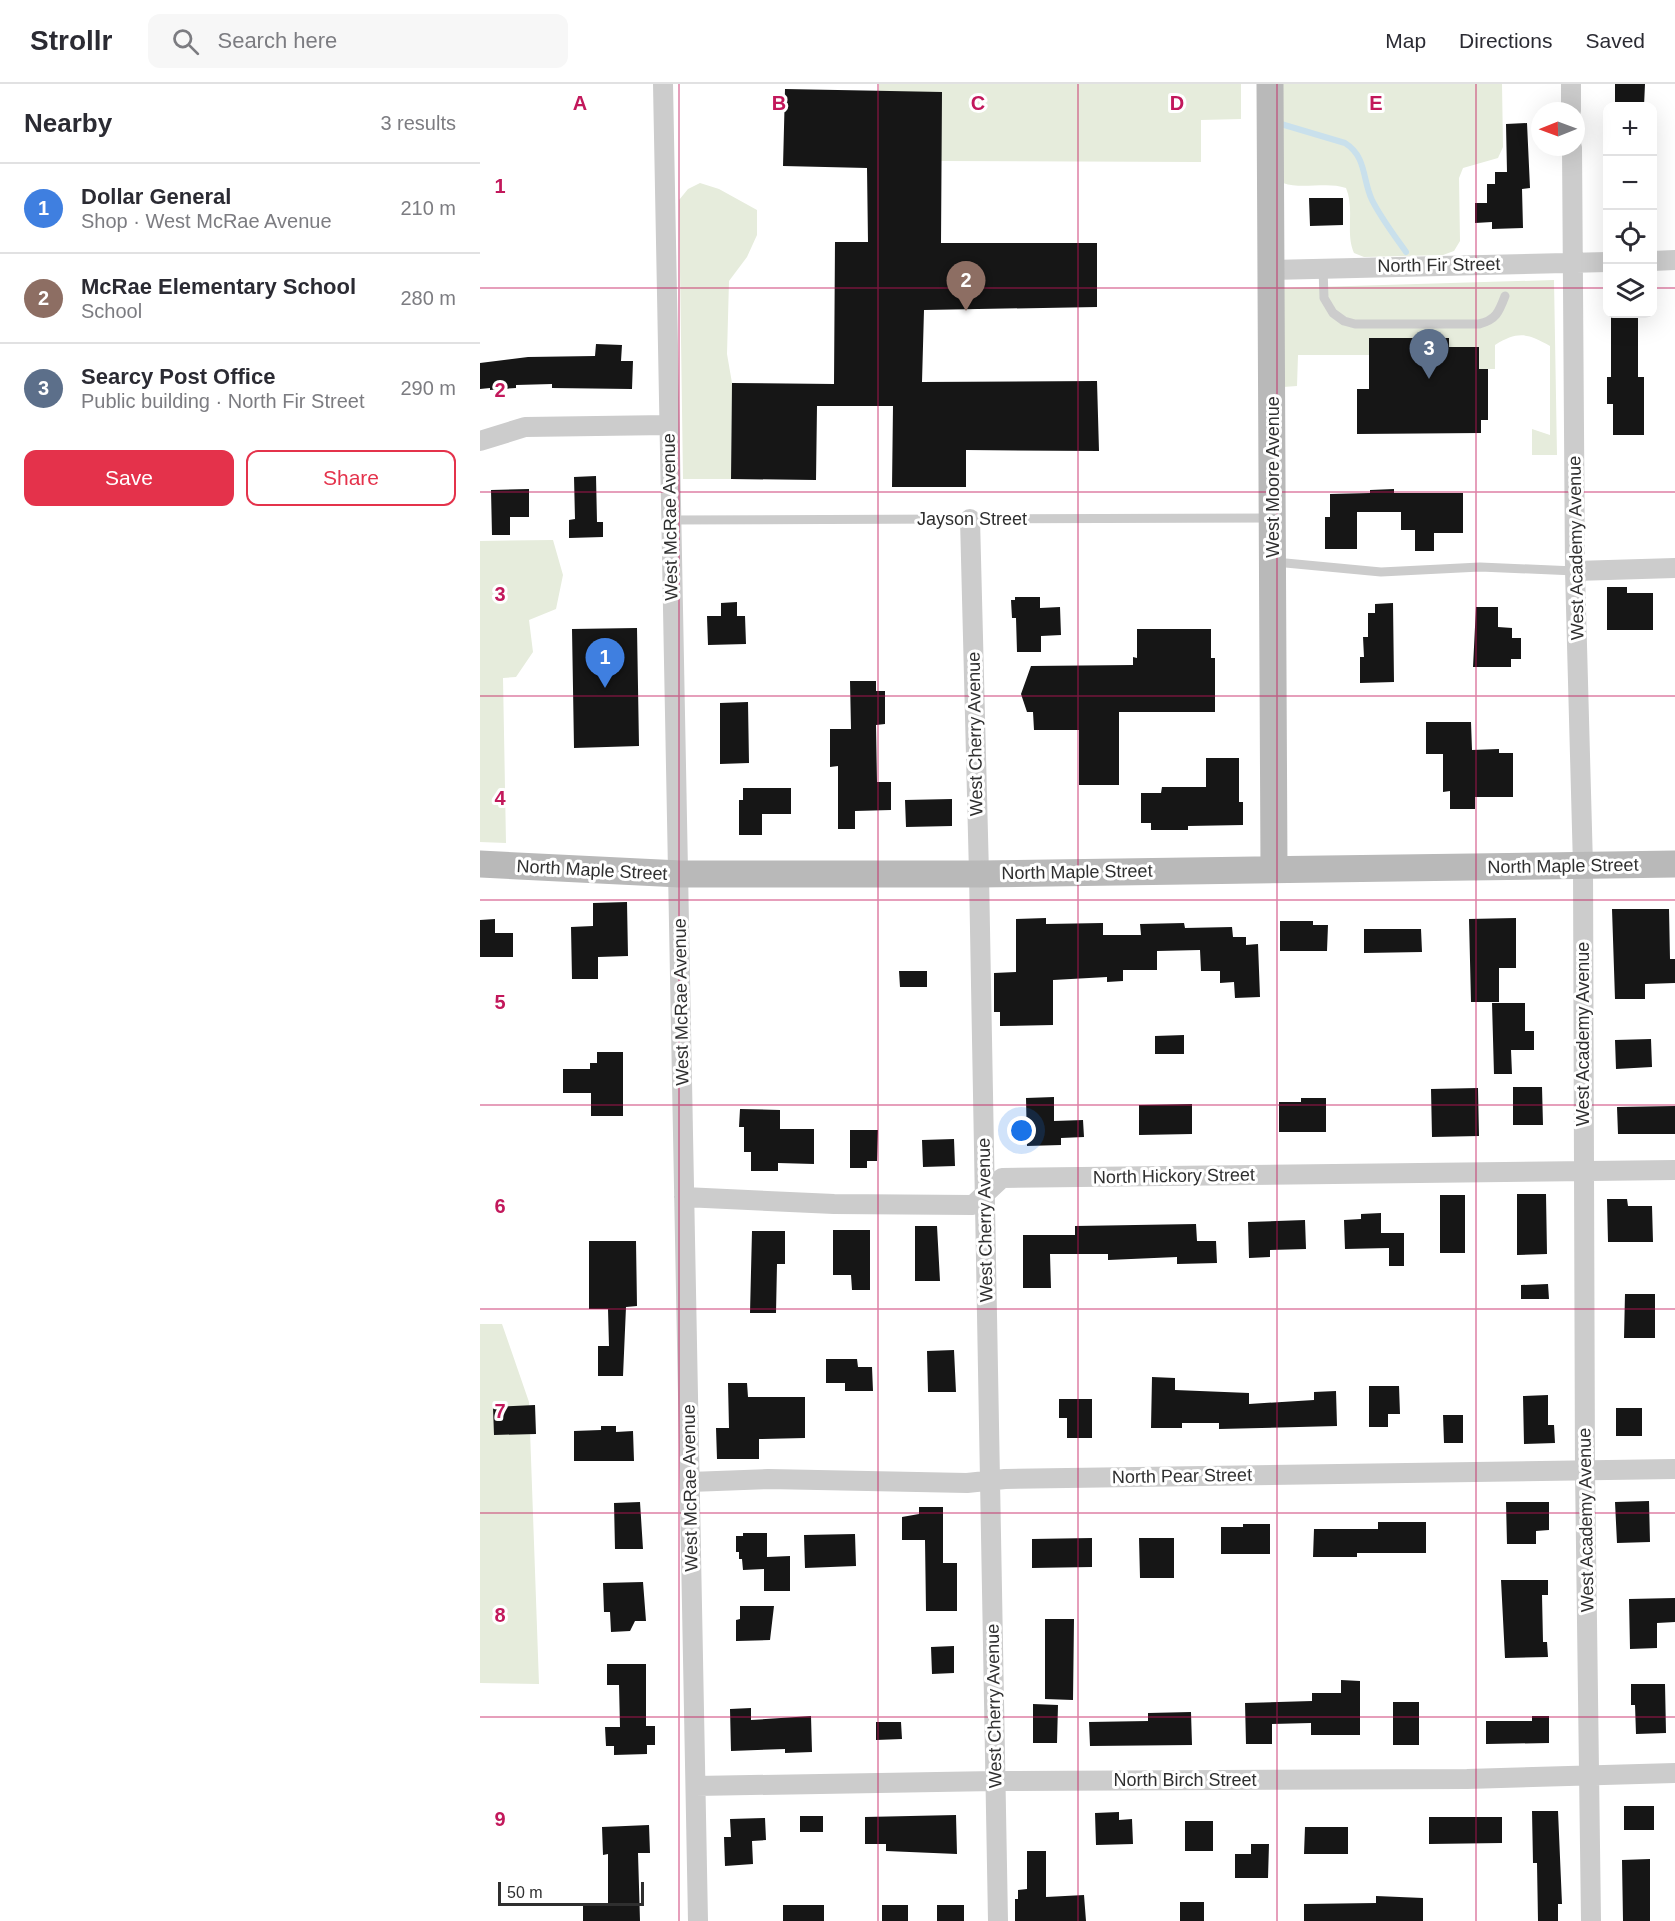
<!DOCTYPE html>
<meta charset="utf-8">
<style>
:root{--surface:#fff;--page:#f7f7f7;--text:#2b2b33;--muted:#7c7c81;--line:#e1e1e2;--accent:#e4324b}
body{margin:0;font-family:Arial,sans-serif;background:var(--page);color:var(--text)}
.controls{position:absolute;right:18px;top:18px;display:grid;overflow:hidden;border-radius:12px;box-shadow:0 6px 24px #0002}
.controls button{width:54px;height:54px;display:grid;place-items:center;padding:0;border:0;border-bottom:2px solid var(--line);background:var(--surface);color:var(--text);font:30px sans-serif}
.compass{position:absolute;left:1051px;top:18px;width:54px;height:54px;border-radius:50%;background:var(--surface);box-shadow:0 6px 24px #0002;rotate:269deg}
.scale{position:absolute;left:18px;bottom:15px;width:146px;box-sizing:border-box;padding-left:6px;border:3px solid #2f2f2f;border-top:0;font-size:16px;line-height:21px;white-space:nowrap;color:#2f2f2f;-webkit-text-stroke:4px #fff;paint-order:stroke}
.you{position:absolute;left:542px;top:1047px;width:21px;height:21px;margin:-15px;border:4px solid #fff;border-radius:50%;background:#1a73e8;box-shadow:0 0 0 9px #1a73e833}
.badge{display:grid;place-items:center;width:39px;height:39px;border-radius:50%;background:var(--accent);color:#fff;font-size:20px;font-weight:700}
.pin{position:absolute;translate:-50% -50px;filter:drop-shadow(0 2px 3px #0008)}
.pin::after{content:'';position:absolute;top:32px;width:21px;height:18px;background:inherit;clip-path:polygon(0 0,100% 0,50% 100%)}
.list{margin:0;padding:0;list-style:none}
h2{display:flex;justify-content:space-between;align-items:center;height:78px;margin:0;padding:0 24px;font-size:26px}
h2 small{font-size:20px;font-weight:400;color:var(--muted)}
.list li{display:grid;grid-template-columns:39px 1fr auto;gap:18px;align-items:center;box-sizing:border-box;height:90px;padding:0 24px;border-top:2px solid var(--line)}
.list b{display:block;font-size:22px;white-space:nowrap}
.list p{margin:0;font-size:20px;white-space:nowrap;color:var(--muted)}
.list em{font-size:20px;font-style:normal;color:var(--muted)}
.actions{display:flex;gap:12px;padding:18px 24px}
.actions a{flex:1;padding:14px 0;border:2px solid var(--accent);border-radius:12px;text-align:center;font-size:21px;color:var(--accent)}
.actions .main{background:var(--accent);color:#fff}
.icon{flex:none;width:33px;height:33px;fill:none;stroke:currentColor;stroke-width:2;stroke-linecap:round;stroke-linejoin:round}
.map{position:relative;flex:none;width:1195px;height:1837px;overflow:hidden}
header{display:flex;align-items:center;gap:36px;box-sizing:border-box;height:84px;padding:0 30px;background:var(--surface);border-bottom:2px solid var(--line)}
header strong{font-size:28px}
nav{display:flex;gap:33px;margin-inline-start:auto;font-size:21px}
.search{width:420px;height:54px;background:var(--page);display:flex;align-items:center;gap:15px;box-sizing:border-box;padding:0 21px;border-radius:12px;color:var(--muted);font-size:22px}
main{display:flex}
aside{flex:1;background:var(--surface)}
.map>svg:first-child{display:block}
</style>
<header>
<strong>Strollr</strong>
<div class="search"><svg class="icon" aria-label="search" viewBox="0 0 24 24"><circle cx="10" cy="10" r="6"/><path d="M15 15l6 6"/></svg>Search here</div>
<nav><a>Map</a><a>Directions</a><a>Saved</a></nav>
</header>
<main>
<aside>
<h2>Nearby<small>3 results</small></h2>
<ul class="list">
<li><span class="badge" style="background:#3f7fe0">1</span><div><b>Dollar General</b><p>Shop · West McRae Avenue</p></div><em>210 m</em></li>
<li><span class="badge" style="background:#8d6e63">2</span><div><b>McRae Elementary School</b><p>School</p></div><em>280 m</em></li>
<li><span class="badge" style="background:#5c6f8a">3</span><div><b>Searcy Post Office</b><p>Public building · North Fir Street</p></div><em>290 m</em></li>
</ul>
<div class="actions"><a class="main">Save</a><a>Share</a></div>
</aside>
<div class="map">
<svg width="1195" height="1837" viewBox="0 0 1195 1837">
<rect width="100%" height="100%" fill="#fff"/>
<!-- green -->
<path fill="#e6ecdc" d="M399 0H761V35L721 36V78L461 77 399 7Z
M798 0H1022L1023 63 1018 74 983 84 979 94 980 157 974 167 963 171 884 173 874 169C865 149 875 125 866 104 846 97 823 106 803 99Z
M220 99 239 105 277 126V151L267 173 249 197 247 270 252 299 251 395H203L199 116 208 105Z
M1074 196 1077 371H1052V345L1070 351V262C1047 249 1038 247 1015 261V285H999V263H969L968 254H889V271H818L817 302 803 303V204Z
M73 456 83 491 76 525 49 536 53 568 36 593 23 594 26 759 0 758V457Z
M0 1240H22L49 1318 59 1600 0 1599Z"/>
<g fill="none" stroke-linecap="round" stroke-linejoin="round">
<!-- stream -->
<path stroke="#c9e0ec" stroke-width="6" d="M801 40 865 59C887 73 882 95 892 116 901 134 914 151 926 168"/>
</g>
<!-- building -->
<path fill="#161616" d="M1135 0H1165L1164 22H1135Z
M305 5 462 8 461 159H617V223L444 226 442 298 617 297 619 367 486 366V403H412L413 322H337L336 396 251 395 252 299 354 300 355 158H388L387 84 303 82Z
M1047 39 1050 104 1042 105 1043 144 1012 145V138L995 139V119H1007V100H1015V88H1027L1026 40Z
M829 114H863V141L830 142Z
M1131 230H1158V293H1164V351H1133V320H1127V293H1131Z
M889 254H969V263H999V285H1008V336H1001V349L877 350V305H889Z
M116 260 142 261 141 277H153L152 305 72 304V300L36 301V304L10 306V304L0 305V279L48 273 115 272Z
M116 392 117 438H123V453L89 454V436L95 435 94 393Z
M49 405V433H30V451H12L11 406Z
M914 405V409H983V449H954V467H935V446H921V428H877V465H845V433H850V410L890 409V406Z
M1127 503H1147V509H1173V546H1127Z
M535 513H560V524L580 523 581 551 561 552V568H537L536 534H532L531 516H535Z
M257 518V532H265L266 560 228 561 227 532H241V519Z
M913 519 914 598 880 599V573H884L883 553H888V529H895V520Z
M996 523H1018V543L1032 544V554H1041V575H1031V583H993Z
M157 544 159 662 94 664 92 545Z
M657 545H731V574H735V628H639V701H599V646H554L553 628H547L541 610 551 582 653 581V573L657 574Z
M370 597H396V607H405V640L396 641 397 698H411V726L375 727V745H358V682L350 683V645H371Z
M268 618 269 679 240 680V619Z
M946 638H991L992 666 1019 665V669H1033V713H995V725H970V707L963 708V670H946Z
M726 674H759V718H763V741L708 742V746H671V739H661V709H681L682 703H726Z
M263 704H311V730H282V751H259V716H263Z
M472 715V742L426 743 425 716Z
M147 818 148 872 118 873V895H92L91 843 113 842V819Z
M1132 825H1189L1190 875H1195V899L1165 900V915H1135Z
M566 834V840L623 839V851H661L660 840 704 839 705 844 752 843 753 853H766V861L778 860 780 913 755 914 754 898 740 899V887H721L720 866 677 867V886H643V897L627 898V893L573 896V941L520 942V928H514V889L536 888V835Z
M1036 834V884H1019V918H991L989 835Z
M15 835V849H33V873H0V836Z
M800 837H833V841H848L847 867H800Z
M884 845H941L942 868 884 869Z
M419 887H447V903H420Z
M1012 919H1045V947H1054V966H1031L1032 990H1014Z
M704 951V970H675V952Z
M1171 955 1172 983 1136 985 1135 956Z
M117 968H143V1032H111V1009H83V985H110V979H117Z
M1033 1003H1062L1063 1041H1033Z
M998 1004 999 1052 952 1053 951 1005Z
M574 1013V1037L603 1036 604 1053 581 1054V1061L547 1062 546 1014Z
M821 1014H846V1048H799V1018H821Z
M712 1020V1050L659 1051V1021Z
M1195 1022V1050H1138L1137 1023Z
M260 1025 300 1026V1045H334V1080L298 1079V1087H271V1068H264V1043H259Z
M370 1046H398L397 1077H387V1084H370Z
M474 1055 475 1082 443 1083 442 1056Z
M1037 1110H1066L1067 1170 1037 1171Z
M960 1111H985V1169H960Z
M1127 1115H1147L1148 1122H1172L1173 1158H1128Z
M901 1129V1149H924V1182H909V1164L865 1165 864 1136 881 1135V1130Z
M825 1136 826 1165 790 1166V1173L769 1174 768 1138Z
M716 1140 717 1157H736L737 1179 697 1180V1173L628 1176V1170H570L571 1204H543V1151H595V1142Z
M435 1142H457L460 1197H435Z
M353 1146H390V1206H372L371 1191H353Z
M272 1147H305V1180H297L296 1229H270Z
M109 1157H156L157 1222 146 1223 143 1292H118V1262H129L128 1225H109Z
M1068 1200 1069 1215H1041V1201Z
M1145 1210H1175V1254H1144Z
M474 1266 476 1308H448L447 1267Z
M346 1275H377L378 1283H392L393 1307H365V1299H346Z
M672 1293 695 1294V1306L769 1309V1320L834 1316V1308L856 1307 857 1342 739 1345V1339H702V1344H671Z
M248 1299H267L268 1313H325V1354L279 1355V1375H237L236 1344H249Z
M889 1302H919L920 1330H908V1343H889Z
M1068 1311V1341H1074L1075 1359 1044 1360 1043 1312Z
M579 1315H612V1354H587V1334H579Z
M55 1321 56 1350 14 1351 13 1323Z
M1136 1324H1162V1352H1136Z
M963 1331H983V1359H964Z
M121 1342H136V1348L153 1347 154 1377H94V1347L121 1346Z
M1169 1417 1170 1458 1137 1459 1135 1418Z
M160 1418 163 1465H135L134 1419Z
M1026 1418H1069V1446L1056 1447V1460H1027Z
M439 1423H463V1479H477V1527H446L445 1456H422V1433L439 1430Z
M898 1438H946V1469H877V1473H833L834 1445H898Z
M763 1440H790V1470H741V1443H763Z
M263 1449H287V1473L310 1472V1507H284V1485L263 1486 262 1475H259V1468H256V1452H263Z
M375 1450 376 1482 325 1484 324 1451Z
M612 1454V1483L552 1484V1455Z
M659 1454H694V1494H660Z
M1021 1496H1068V1511H1062L1063 1558H1067L1068 1573 1025 1574Z
M163 1498 166 1537H155L150 1547 131 1548 130 1528H124L123 1499Z
M1195 1514V1538L1177 1539V1564L1150 1565 1149 1515Z
M260 1522H294L290 1556 256 1557V1536L260 1535Z
M565 1535H594L593 1616 565 1615Z
M474 1562V1589L452 1590 451 1563Z
M127 1580H166V1642H175V1661H167V1670L134 1671V1662H126L125 1643H140L139 1601H127Z
M861 1596 880 1597V1651H831V1639L792 1640V1660H766L765 1619 832 1617V1609H861Z
M1151 1600H1185L1186 1649 1156 1650 1155 1621H1151Z
M913 1618H939V1661H913Z
M553 1620 578 1621 577 1659H553Z
M271 1624V1636L331 1632 332 1668 305 1669V1665L251 1667 250 1625Z
M711 1628 712 1661 610 1662 609 1638 668 1637V1629Z
M1052 1632H1069V1659L1006 1660V1637H1052Z
M396 1638H421L422 1655 396 1656Z
M1144 1722H1174V1746H1144Z
M1052 1727H1078L1082 1820H1078V1837H1058L1057 1779H1053Z
M639 1728V1736L652 1735 653 1760 616 1761 615 1729Z
M476 1731 477 1770 406 1767V1760H385V1733Z
M320 1732H343V1748H320Z
M949 1733H1022V1759L949 1760Z
M285 1734 286 1756 272 1757 273 1780 245 1782 244 1753H251L250 1735Z
M705 1737H733V1767H705Z
M169 1741 170 1769H158L160 1837H103V1819H128V1770L123 1771 122 1743Z
M825 1743H868V1770H824Z
M771 1760H789L788 1794H755V1770H771Z
M547 1767H566V1813L604 1811 606 1837H535V1815H538V1806L547 1805Z
M1170 1775V1837H1143L1142 1776Z
M896 1812 943 1814V1837H824V1820L896 1819Z
M700 1818H724V1837H700Z
M303 1821H344V1837H303Z
M402 1821H428V1837H402Z
M457 1821H484V1837H457Z"/>
<g fill="none" stroke-linecap="round" stroke-linejoin="round">
<!-- lane -->
<path stroke="#ccc" stroke-width="9" d="M843 184 844 214 853 229 864 237 875 240H999C1016 236 1019 228 1025 212
M190 436 791 434
M795 478 901 488 1000 483 1095 487"/>
<!-- street -->
<path stroke="#ccc" stroke-width="20" d="M183 0 218 1837
M1091 0V27
M1092 63 1095 487 1103 782 1105 1387 1111 1837
M1172 177 1195 176
M791 186 1128 178
M0 357 45 343 188 341
M490 435 499 790 518 1837
M1095 487 1195 484
M204 1113 354 1120 493 1121 522 1094 1195 1086
M210 1398 288 1395 487 1399 525 1395 1195 1385
M216 1702 515 1697 987 1695 1195 1689"/>
<!-- secondary -->
<path stroke="#b9b9b9" stroke-width="27" d="M790 0 794 785
M0 780 200 790H499L1195 780"/>
</g>
<!-- grid -->
<path fill="none" stroke="#c2185b" stroke-width="1.5" stroke-opacity="0.55" d="M199 0V1837M398 0V1837M598 0V1837M797 0V1837M996 0V1837M0 204H1128M1172 204H1195M0 408H1195M0 612H1195M0 816H1195M0 1021H1195M0 1225H1195M0 1429H1195M0 1633H1195"/>
<g text-anchor="middle" stroke-width="6" stroke-linejoin="round" paint-order="stroke">
<!-- street labels -->
<g font-size="18" fill="#2f2f2f" stroke="#fff">
<text transform="translate(959 181) rotate(-1)" y="6">North Fir Street</text>
<text transform="translate(793 393) rotate(-90)" y="6">West Moore Avenue</text>
<text transform="translate(190 433) rotate(-91)" y="6">West McRae Avenue</text>
<text x="492" y="441">Jayson Street</text>
<text transform="translate(1096 464) rotate(-91)" y="6">West Academy Avenue</text>
<text transform="translate(495 650) rotate(-91)" y="6">West Cherry Avenue</text>
<text transform="translate(1083 782) rotate(-1)" y="6">North Maple Street</text>
<text transform="translate(112 786) rotate(3)" y="6">North Maple Street</text>
<text transform="translate(597 788) rotate(-1)" y="6">North Maple Street</text>
<text transform="translate(201 918) rotate(-91)" y="6">West McRae Avenue</text>
<text transform="translate(1103 950) rotate(-90)" y="6">West Academy Avenue</text>
<text transform="translate(694 1092) rotate(-1)" y="6">North Hickory Street</text>
<text transform="translate(505 1136) rotate(-91)" y="6">West Cherry Avenue</text>
<text transform="translate(702 1392) rotate(-1)" y="6">North Pear Street</text>
<text transform="translate(210 1404) rotate(-91)" y="6">West McRae Avenue</text>
<text transform="translate(1106 1436) rotate(-91)" y="6">West Academy Avenue</text>
<text transform="translate(514 1622) rotate(-91)" y="6">West Cherry Avenue</text>
<text x="705" y="1702">North Birch Street</text>
</g>
</g>
<g font-size="20" text-anchor="middle" font-weight="bold" fill="#c2185b" stroke="#fff" stroke-width="6" stroke-linejoin="round" paint-order="stroke">
<text x="100" y="26">A</text>
<text x="299" y="26">B</text>
<text x="498" y="26">C</text>
<text x="697" y="26">D</text>
<text x="896" y="26">E</text>
<text x="20" y="109">1</text>
<text x="20" y="313">2</text>
<text x="20" y="517">3</text>
<text x="20" y="721">4</text>
<text x="20" y="925">5</text>
<text x="20" y="1129">6</text>
<text x="20" y="1334">7</text>
<text x="20" y="1538">8</text>
<text x="20" y="1742">9</text>
</g>
</svg>
<div class="controls">
<button>+</button>
<button>−</button>
<button><svg class="icon" aria-label="locate" viewBox="0 0 24 24"><circle cx="12" cy="12" r="6"/><path d="M12 2v4M12 18v4M2 12h4M18 12h4"/></svg></button>
<button><svg class="icon" aria-label="layers" viewBox="0 0 24 24"><path d="M12 4l9 5-9 5-9-5zM3 14l9 5 9-5"/></svg></button>
</div>
<svg class="compass" viewBox="-18 -18 36 36"><path d="M0-13l5 13h-10z" fill="#e53935"/><path d="M0 13l5-13h-10z" fill="#7c7c81"/></svg>
<div class="scale">50 m</div>
<div class="you"></div>
<div class="pin badge" style="left:125px;top:604px;background:#3f7fe0">1</div>
<div class="pin badge" style="left:486px;top:227px;background:#8d6e63">2</div>
<div class="pin badge" style="left:949px;top:295px;background:#5c6f8a">3</div>
</div>
</main>
